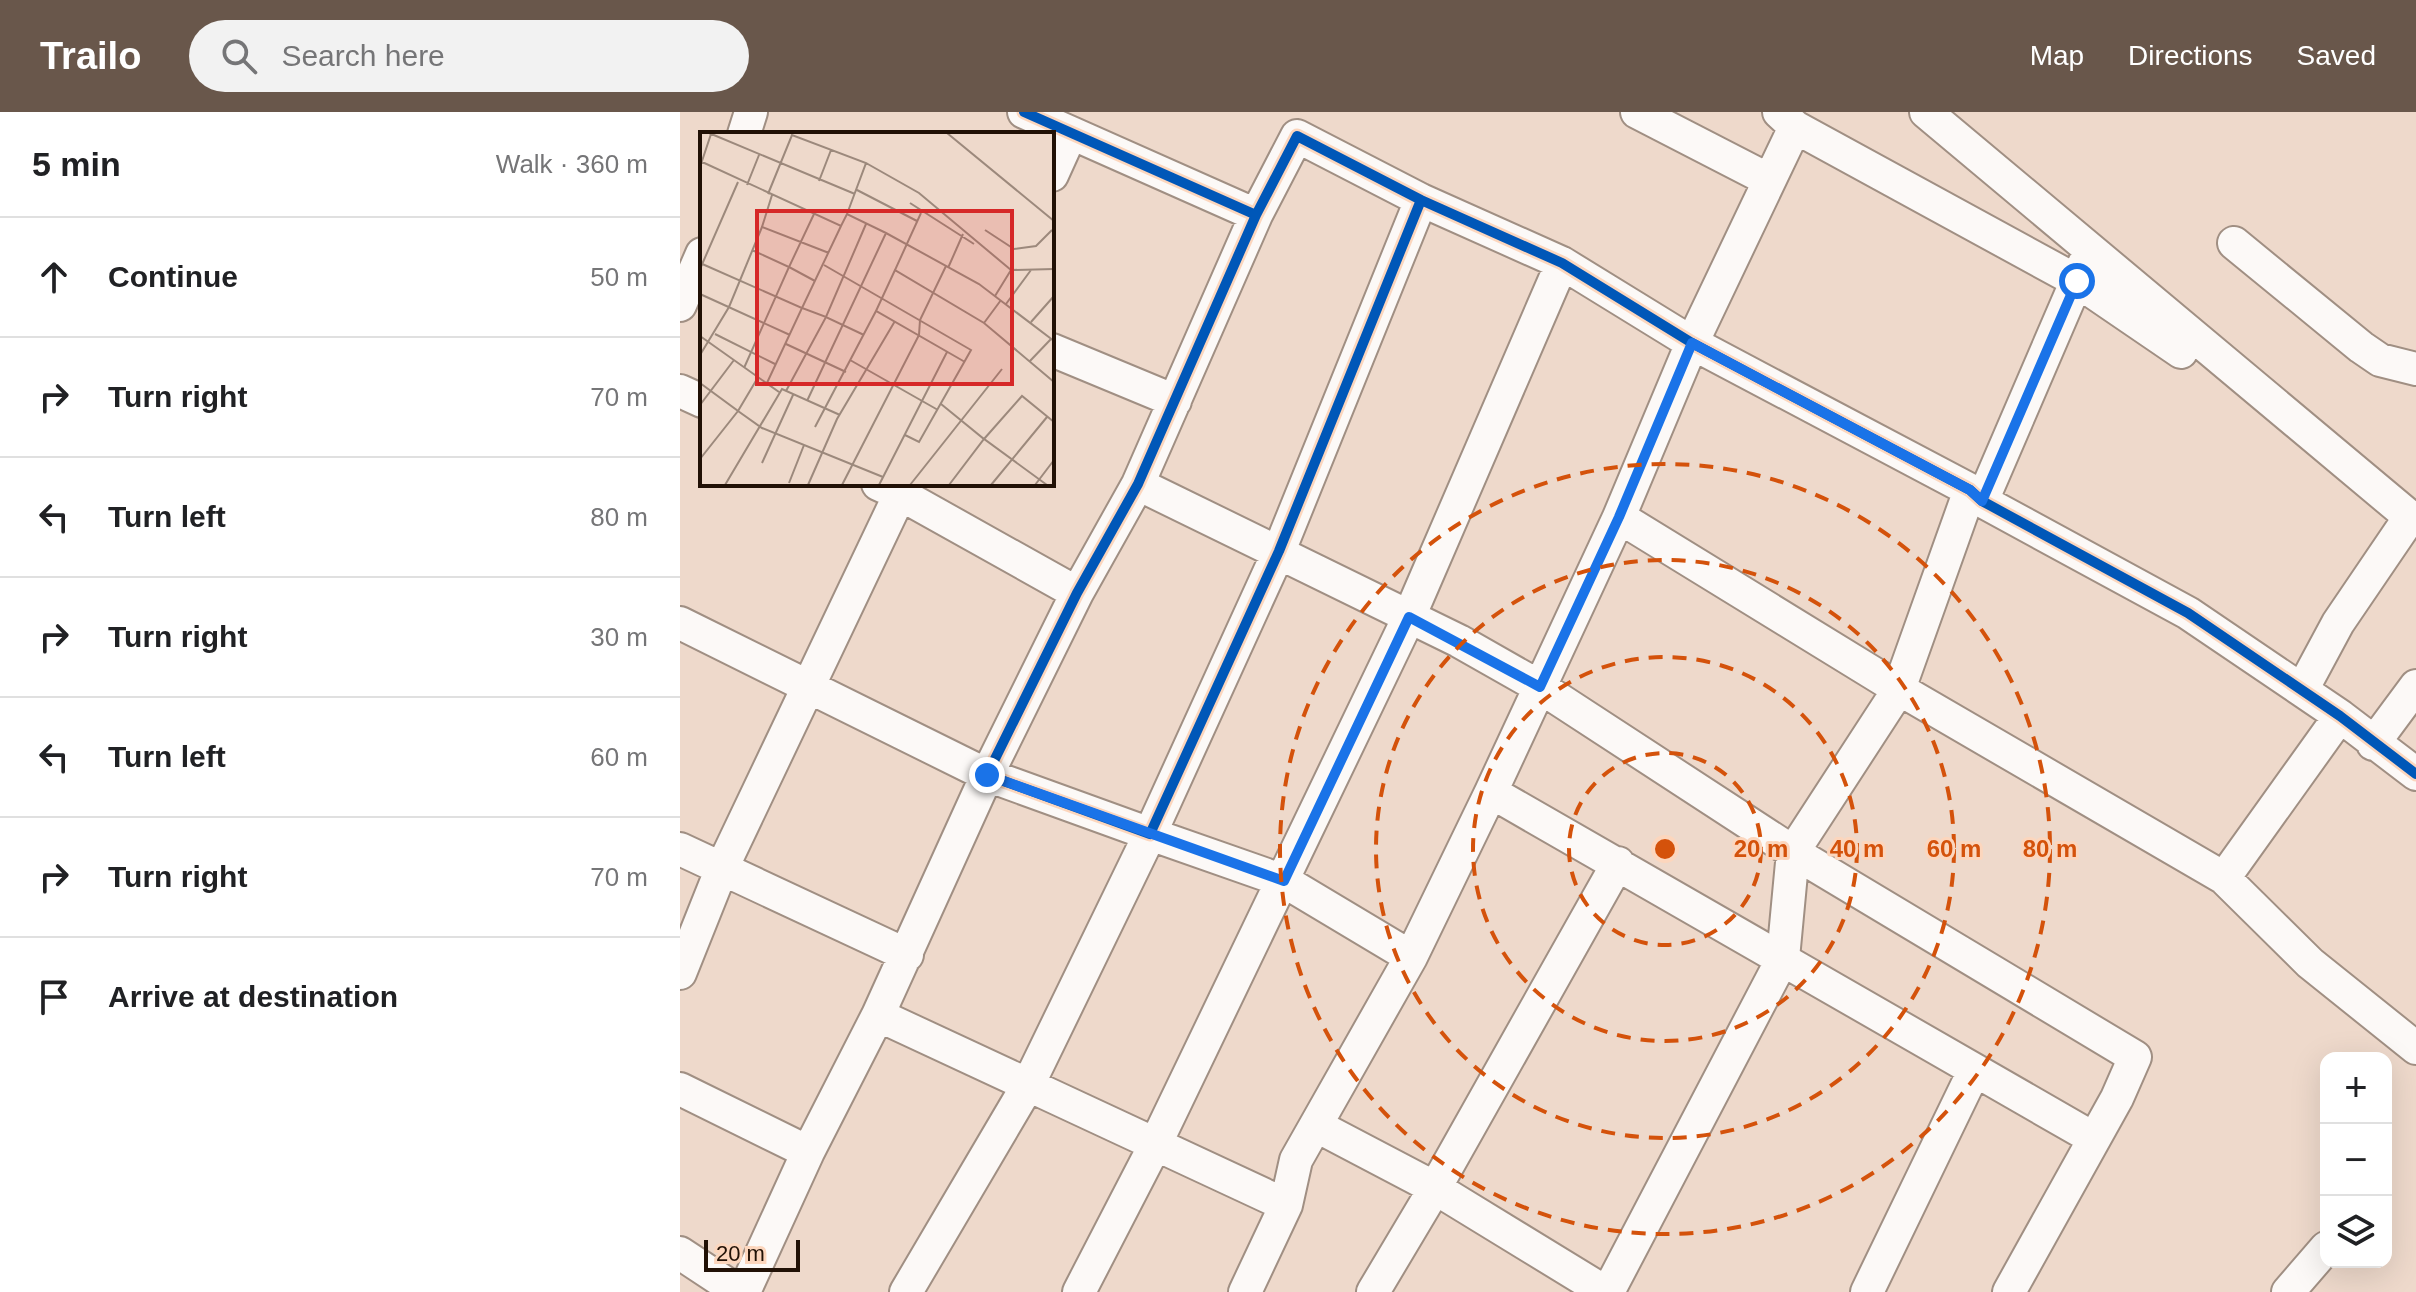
<!DOCTYPE html>
<meta charset="utf-8">
<style>
:root{--surface:#fff;--page:#f2f2f2;--text:#202124;--muted:#757577;--line:#e0e0e0;--accent:#69574b}
body{margin:0;font-family:Helvetica,sans-serif;background:var(--page);color:var(--text)}
.controls{position:absolute;right:24px;bottom:24px;display:grid;overflow:hidden;border-radius:16px;box-shadow:0 8px 32px #0002}
.controls button{width:72px;height:72px;display:grid;place-items:center;padding:0;border:0;border-bottom:2px solid var(--line);background:var(--surface);color:var(--text);font:40px sans-serif}
.scale{position:absolute;left:24px;bottom:20px;width:96px;box-sizing:border-box;padding-left:8px;border:4px solid #211106;border-top:0;font-size:22px;line-height:28px;white-space:nowrap;color:#211106;-webkit-text-stroke:6px #fcd6bd;paint-order:stroke}
.stop{position:absolute;width:24px;height:24px;margin:-18px;border:6px solid #1a73e8;border-radius:50%;background:#fff}
.stop.end{background:#1a73e8;border-color:#fff;box-shadow:0 2px 8px #0008}
.list{margin:0;padding:0;list-style:none}
h2{display:flex;justify-content:space-between;align-items:center;height:104px;margin:0;padding:0 32px;font-size:34px}
h2 small{font-size:26px;font-weight:400;color:var(--muted)}
.list li{display:grid;grid-template-columns:52px 1fr auto;gap:24px;align-items:center;box-sizing:border-box;height:120px;padding:0 32px;border-top:2px solid var(--line)}
.list b{display:block;font-size:30px;white-space:nowrap}
.list em{font-size:26px;font-style:normal;color:var(--muted)}
.icon{flex:none;width:44px;height:44px;fill:none;stroke:currentColor;stroke-width:2;stroke-linecap:round;stroke-linejoin:round}
.map{position:relative;flex:none;width:1736px;height:1180px;overflow:hidden}
header{display:flex;align-items:center;gap:48px;box-sizing:border-box;height:112px;padding:0 40px;background:var(--accent);color:#fff}
header strong{font-size:38px}
nav{display:flex;gap:44px;margin-inline-start:auto;font-size:28px}
.search{width:560px;height:72px;background:var(--page);display:flex;align-items:center;gap:20px;box-sizing:border-box;padding:0 28px;border-radius:44px;color:var(--muted);font-size:30px}
main{display:flex}
aside{flex:1;background:var(--surface)}
.map>svg:first-child{display:block}
</style>
<header>
<strong>Trailo</strong>
<div class="search"><svg class="icon" aria-label="search" viewBox="0 0 24 24"><circle cx="10" cy="10" r="6"/><path d="M15 15l6 6"/></svg>Search here</div>
<nav><a>Map</a><a>Directions</a><a>Saved</a></nav>
</header>
<main>
<aside>
<h2>5 min<small>Walk · 360 m</small></h2>
<ul class="list">
<li><svg class="icon" aria-label="ahead" viewBox="0 0 24 24"><path d="M12 20V5M6 11l6-6 6 6"/></svg><div><b>Continue</b></div><em>50 m</em></li>
<li><svg class="icon" aria-label="right" viewBox="0 0 24 24"><path d="M7 20v-9h11M14 6l5 5-5 5"/></svg><div><b>Turn right</b></div><em>70 m</em></li>
<li><svg class="icon" aria-label="left" viewBox="0 0 24 24"><path d="M17 20v-9H6M10 6l-5 5 5 5"/></svg><div><b>Turn left</b></div><em>80 m</em></li>
<li><svg class="icon" aria-label="right" viewBox="0 0 24 24"><path d="M7 20v-9h11M14 6l5 5-5 5"/></svg><div><b>Turn right</b></div><em>30 m</em></li>
<li><svg class="icon" aria-label="left" viewBox="0 0 24 24"><path d="M17 20v-9H6M10 6l-5 5 5 5"/></svg><div><b>Turn left</b></div><em>60 m</em></li>
<li><svg class="icon" aria-label="right" viewBox="0 0 24 24"><path d="M7 20v-9h11M14 6l5 5-5 5"/></svg><div><b>Turn right</b></div><em>70 m</em></li>
<li><svg class="icon" aria-label="arrive" viewBox="0 0 24 24"><path d="M6 21V4h12l-3 4 3 4H6"/></svg><div><b>Arrive at destination</b></div></li>
</ul>
</aside>
<div class="map">
<svg width="1736" height="1180" viewBox="0 0 1736 1180">
<rect width="100%" height="100%" fill="#eed9cb"/>
<g fill="none" stroke-linecap="round" stroke-linejoin="round">
<defs>
<path id="street" d="M344 0 576 103 617 24 741 88 882 151 1012 231 1290 378 1302 389 1508 501 1660 604 1736 662
M957 0 1089 68
M1099 0 1115 15 1397 169 1501 240
M1246 0 1730 405H1736
M1115 15 1012 231 939 405 1219 577 1544 766 1630 851 1736 936
M64 22 71 0
M372 63 391 21
M576 103 458 372 397 481 307 663 470 722 599 439 741 88
M1554 131 1681 235 1700 248 1736 257
M0 193 22 142
M372 238 495 289
M0 279 22 289
M225 372 220 382 397 481
M458 372 779 529 860 575 1113 740 1455 945 1437 986 1329 1180
M1302 389 1404 152
M0 511 307 663 198 903 128 1040 64 1180
M1622 578 1658 511 1730 405
M1693 632 1736 574
M811 680 939 405
M0 737 227 843
M1544 766 1660 604
M0 861 42 756 220 382 198 372
M198 903 606 1093
M0 977 128 1040
M637 1014 755 1076 925 1180
M0 1141 59 1180
M226 1180 348 973 470 722 604 769 731 845
M399 1180 474 1035 729 505 882 151
M565 1180 606 1093 616 1048 731 845 811 680 1413 1026
M693 1180 755 1076 938 751
M928 1180 1103 846 1113 740 1219 577 1290 378
M1187 1180 1294 959
M1608 1180 1646 1136"/>
</defs>
<!-- street casing -->
<use href="#street" stroke="#a08f83" stroke-width="36"/>
<!-- street -->
<use href="#street" stroke="#fcf9f7" stroke-width="32"/>
<defs>
<path id="cycleway" d="M344 0 576 103 617 24 741 88 882 151 1012 231 1290 378 1302 389 1508 501 1660 604 1736 662
M576 103 458 372 397 481 307 663 470 722 599 439 741 88"/>
</defs>
<!-- cycleway casing -->
<use href="#cycleway" stroke="#fcd6bd" stroke-width="15"/>
<!-- cycleway -->
<use href="#cycleway" stroke="#0057b8" stroke-width="10"/>
</g>
<g fill="none" stroke-linecap="round" stroke-linejoin="round">
<!-- route -->
<path stroke="#1a73e8" stroke-width="10" d="M307 663 604 769 729 505 860 575 939 405 1012 231 1290 378 1302 389 1397 169"/>
</g>
<!-- distance rings -->
<g fill="none" stroke="#d4520b" stroke-width="4" stroke-dasharray="14 10">
<circle cx="985" cy="737" r="96"/>
<circle cx="985" cy="737" r="192"/>
<circle cx="985" cy="737" r="289"/>
<circle cx="985" cy="737" r="385"/>
</g>
<!-- overview -->
<g transform="translate(20 20)">
<rect width="354" height="354" fill="#eed9cb"/>
<path fill="none" stroke="#9c897c" stroke-width="2" d="M9 1 155 62M247 1 354 89M0 29 141 94 147 82 186 101 279 152 354 209M166 31 219 61 311 138 354 137M0 35 11 2M119 49 131 18M47 53 59 23M157 58 217 89M68 62 92 3 166 31 147 82M72 63 62 95 129 121M210 71 274 112M221 81 195 138 284 191 354 250M114 82 89 135 115 149M141 94 102 176 126 185 166 92M285 98 314 117 336 114 352 98M0 131 102 176 66 253M124 133 271 218 219 310 205 303M248 136 263 102M0 137 38 50M0 162 90 203M295 164 311 138M306 172 331 138M176 179 195 138M331 190 354 164M284 191 301 168M15 202 75 232M0 204 79 260M86 212 146 240M0 223 29 175 62 95M150 228 238 278M329 230 351 207M44 236 89 135 52 118M57 247 38 279 62 296 183 345M0 251 38 279 0 327M86 259 126 185 164 203M107 269 186 101M241 272 284 307 322 264 354 290M0 273 34 228M115 295 176 179 265 230M62 331 93 263M89 351 104 313M25 353 82 257 140 283M108 353 137 287 195 189M142 353 219 203 220 188 246 134M179 353 247 220M210 353 302 237M249 353 284 307 347 353M291 353 347 285M335 353 354 328"/>
<path fill="#d62828" fill-opacity="0.15" stroke="#d62828" stroke-width="4" d="M57 79H312V252H57Z"/>
<rect width="354" height="354" fill="none" stroke="#211106" stroke-width="4"/>
</g>
<circle cx="985" cy="737" r="12" fill="#d4520b" stroke="#fcd6bd" stroke-width="4"/>
<g font-size="24" text-anchor="middle" font-weight="bold" fill="#d4520b" stroke="#fcd6bd" stroke-width="6" stroke-linejoin="round" paint-order="stroke">
<text x="1081" y="745">20 m</text>
<text x="1177" y="745">40 m</text>
<text x="1274" y="745">60 m</text>
<text x="1370" y="745">80 m</text>
</g>
</svg>
<div class="controls">
<button>+</button>
<button>−</button>
<button><svg class="icon" aria-label="layers" viewBox="0 0 24 24"><path d="M12 4l9 5-9 5-9-5zM3 14l9 5 9-5"/></svg></button>
</div>
<div class="scale">20 m</div>
<div class="stop" style="left:1397px;top:169px"></div>
<div class="stop end" style="left:307px;top:663px"></div>
</div>
</main>
